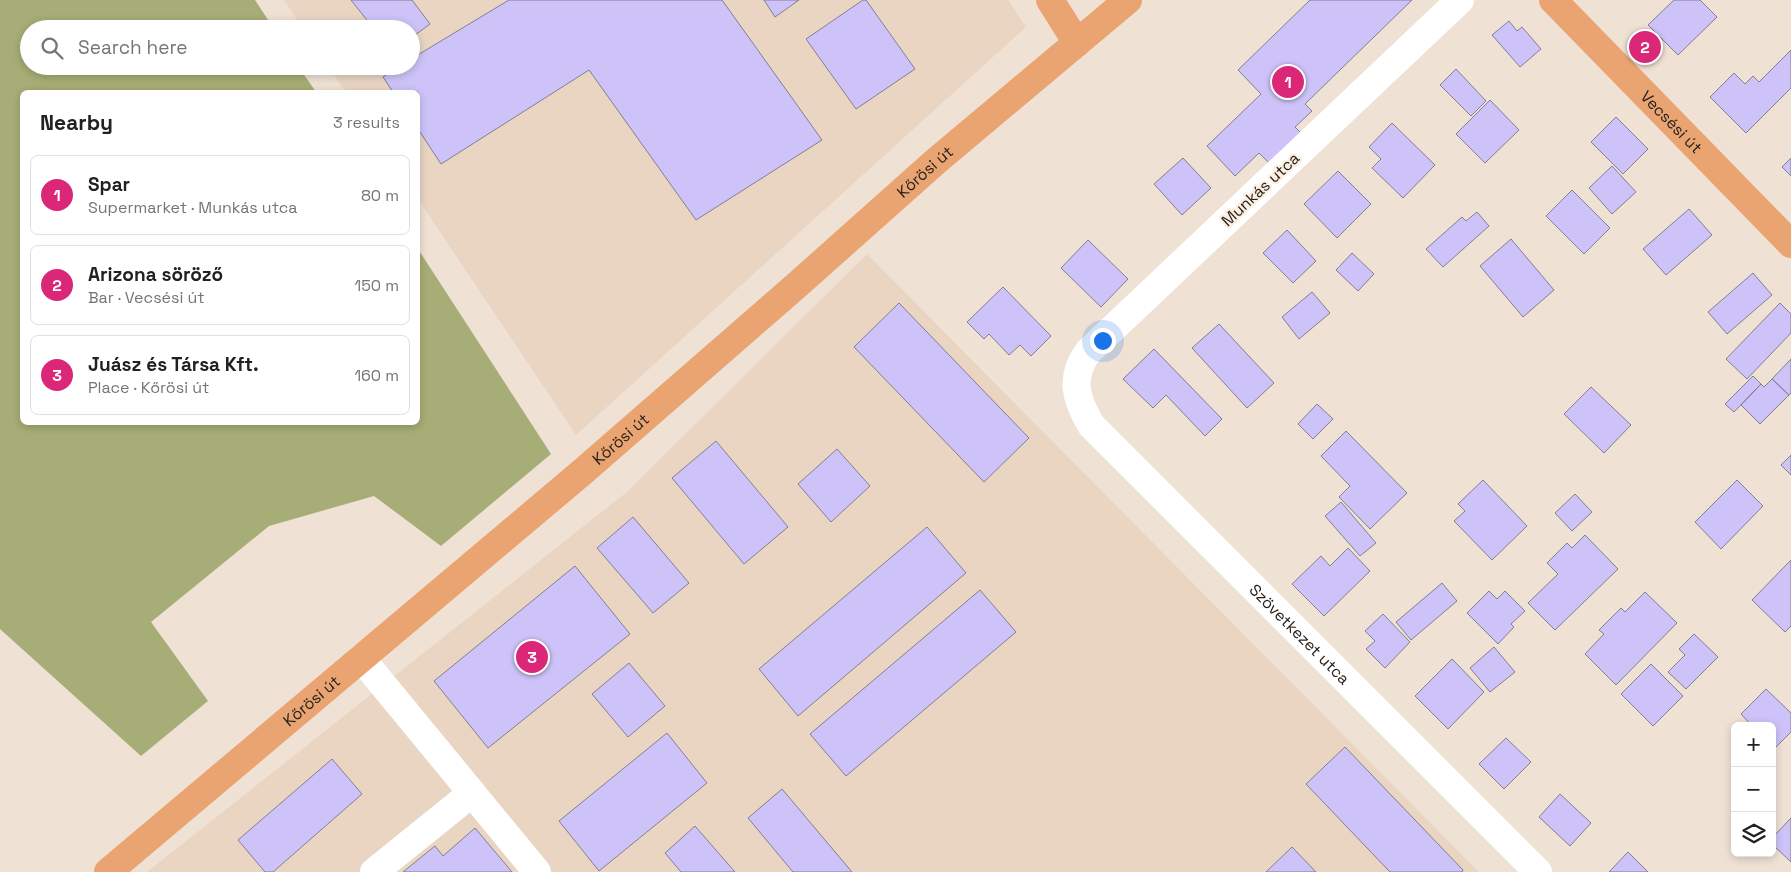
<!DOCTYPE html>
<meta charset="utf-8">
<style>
:root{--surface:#fff;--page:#f2f2f2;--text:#202124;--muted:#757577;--line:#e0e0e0;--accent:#db2777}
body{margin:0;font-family:"Space Grotesk",sans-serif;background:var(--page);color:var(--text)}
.controls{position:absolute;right:15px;bottom:15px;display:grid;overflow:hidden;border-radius:8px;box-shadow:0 2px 8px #0003}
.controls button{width:45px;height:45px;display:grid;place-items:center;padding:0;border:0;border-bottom:1px solid var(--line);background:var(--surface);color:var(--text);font:25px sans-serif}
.you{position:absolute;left:1102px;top:340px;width:18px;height:18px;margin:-12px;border:4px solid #fff;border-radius:50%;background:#1a73e8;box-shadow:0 0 0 8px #1a73e833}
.badge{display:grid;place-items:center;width:32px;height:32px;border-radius:50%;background:var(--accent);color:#fff;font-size:16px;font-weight:700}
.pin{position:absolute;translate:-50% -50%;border:2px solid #fff;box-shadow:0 1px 5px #0006}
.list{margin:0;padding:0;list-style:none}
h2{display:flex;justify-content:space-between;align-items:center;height:65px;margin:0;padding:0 20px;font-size:21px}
h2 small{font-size:16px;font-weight:400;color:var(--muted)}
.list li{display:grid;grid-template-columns:32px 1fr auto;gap:15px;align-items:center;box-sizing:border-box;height:80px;margin:0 10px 10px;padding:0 10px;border:1px solid var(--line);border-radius:8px}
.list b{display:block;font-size:19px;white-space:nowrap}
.list p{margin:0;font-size:16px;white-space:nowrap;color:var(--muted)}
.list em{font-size:16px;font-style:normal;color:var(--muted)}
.icon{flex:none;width:28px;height:28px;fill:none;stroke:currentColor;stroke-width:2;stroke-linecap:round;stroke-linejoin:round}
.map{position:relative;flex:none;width:1791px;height:872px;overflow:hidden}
.search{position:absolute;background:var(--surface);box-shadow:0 2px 8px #0003;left:20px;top:20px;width:400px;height:55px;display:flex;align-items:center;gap:12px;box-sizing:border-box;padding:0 18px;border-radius:28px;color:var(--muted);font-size:19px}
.panel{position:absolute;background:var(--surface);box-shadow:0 2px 8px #0003;left:20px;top:90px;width:400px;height:335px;border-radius:8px}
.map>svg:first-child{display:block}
</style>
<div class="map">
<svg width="1791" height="872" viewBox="0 0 1791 872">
<rect width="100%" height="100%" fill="#efe1d4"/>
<!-- built -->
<path fill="#ead5c3" d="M284 0H1008L1026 27 576 435 418 199V92H346L328 66H411V29H303Z
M867 254 1479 872H147L628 491Z"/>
<!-- forest -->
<path fill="#a7ad76" d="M0 0H255L274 29H29V66H298L316 92H22V422H418V249L551 454 441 546 374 496 269 526 151 622 208 701 141 756 0 629Z"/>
<!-- building -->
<path fill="#cdc3f9" stroke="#827f8f" d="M351 0H412L430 24 411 38V29H374Z
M509 0H722L822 140 696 220 589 70 441 164 418 129V92H393L383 77 400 66H411V59Z
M764 0H799L775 17Z
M863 0H866L915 69 856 109 806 39Z
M1310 0H1412L1305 104 1312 111 1295 127 1303 135 1272 166 1259 153 1235 176 1207 146 1261 94 1238 70Z
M1674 0H1700L1717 17 1678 55 1648 25Z
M1509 21 1517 31 1522 27 1541 49 1520 67 1492 35Z
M1791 50V88L1746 133 1710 97 1734 73 1745 84 1753 76 1759 82Z
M1456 69 1486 101 1471 116 1440 85Z
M1490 100 1519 130 1485 163 1456 134Z
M1616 117 1648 149 1623 174 1591 142Z
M1392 123 1435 165 1403 198 1372 168 1381 159 1369 147Z
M1183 158 1211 188 1182 215 1154 184Z
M1791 158V176L1782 167Z
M1612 166 1636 192 1612 214 1589 188Z
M1338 171 1371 204 1337 238 1304 204Z
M1572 190 1610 228 1584 254 1546 216Z
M1689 209 1712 235 1666 275 1643 249Z
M1477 212 1489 226 1443 267 1426 249 1462 217 1466 221Z
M1287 230 1316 261 1293 283 1263 253Z
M1511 239 1554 290 1523 317 1480 266Z
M1088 240 1128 279 1101 307 1061 268Z
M1352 253 1374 274 1358 291 1336 270Z
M1753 273 1772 295 1727 334 1708 312Z
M1003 287 1051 336 1031 356 1020 345 1009 355 989 334 984 339 967 322Z
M1312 292 1330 313 1299 339 1282 317Z
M899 303 1029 438 984 482 854 347Z
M1780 303 1791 314V333L1747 379 1726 359Z
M1219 324 1274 383 1247 408 1192 348Z
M1154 349 1222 419 1205 436 1166 395 1153 408 1123 379Z
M1791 359V393L1789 395 1772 379Z
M1753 376 1761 384 1734 412 1725 404Z
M1772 379 1789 395 1760 424 1741 405 1761 384 1764 387Z
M1591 387 1631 425 1604 453 1564 414Z
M1317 404 1333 419 1313 439 1298 424Z
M1346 431 1407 493 1370 529 1339 497 1350 486 1321 456Z
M716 441 788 527 744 564 672 478Z
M837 449 870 486 831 522 798 484Z
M1791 455V475L1781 465Z
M1483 480 1527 526 1492 560 1454 521 1465 511 1458 504Z
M1737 480 1763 506 1721 549 1695 522Z
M1575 494 1592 512 1572 531 1555 513Z
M1341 502 1376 543 1360 556 1325 516Z
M633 517 689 583 653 613 597 548Z
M927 527 966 573 798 716 759 669Z
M1585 535 1618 569 1555 630 1528 603 1558 574 1547 563 1567 543 1572 548Z
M1348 548 1370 571 1324 616 1292 584 1321 556 1330 566Z
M1791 560V626L1785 632 1752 600Z
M575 566 630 634 488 748 434 681Z
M1442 583 1457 601 1411 640 1396 622Z
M980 590 1016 632 846 776 810 734Z
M1489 591 1497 599 1505 591 1525 611 1511 624 1514 627 1498 644 1467 613Z
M1645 592 1677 623 1616 685 1585 654 1604 634 1599 630 1621 608 1625 612Z
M1383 614 1410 642 1385 668 1366 649 1375 641 1365 631Z
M1694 634 1718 657 1686 689 1668 672 1685 655 1679 649Z
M1494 647 1515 672 1490 692 1470 668Z
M1452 659 1484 692 1448 729 1415 696Z
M629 663 665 706 628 737 592 694Z
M1651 664 1683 696 1653 726 1621 694Z
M1766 689 1791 713V732L1772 751V726H1752L1741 714Z
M667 733 707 783 599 871 559 821Z
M1506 738 1531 762 1504 789 1479 764Z
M1345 747 1463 870 1462 872H1390L1306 784Z
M332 759 362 794 273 872H265L238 840Z
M782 789 852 872H793L748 818Z
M1560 794 1591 823 1570 846 1539 817Z
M1791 818V862L1772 844V838Z
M695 826 735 872H681L665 853Z
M475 828 512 872H403L435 846 443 856Z
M1292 847 1316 872H1266Z
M1628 852 1648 872H1609Z"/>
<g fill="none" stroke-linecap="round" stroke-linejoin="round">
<!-- minor -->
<g stroke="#fff" stroke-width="28">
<path id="s1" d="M1460 0 1088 352C1069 378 1076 399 1091 425L1538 872"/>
<path d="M361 658 537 872"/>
<path d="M374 872 472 793"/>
</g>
<!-- major -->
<g stroke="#e9a471" stroke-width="28">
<path d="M1050 0 1077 43"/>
<path id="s2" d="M1553 0 1791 244"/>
<path id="s3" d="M108 872 580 474 797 285 935 162 1128 0"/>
</g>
</g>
<g text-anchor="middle" stroke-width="4.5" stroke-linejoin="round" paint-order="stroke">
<!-- street labels -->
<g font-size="16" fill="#25201c" stroke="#fceee1">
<text dy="6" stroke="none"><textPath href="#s2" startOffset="170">Vecsési út</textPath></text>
<text dy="6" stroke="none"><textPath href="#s3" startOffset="1076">Kőrösi út</textPath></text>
<text transform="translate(1260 189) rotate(-43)" y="6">Munkás utca</text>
<text dy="6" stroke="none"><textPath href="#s3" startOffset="671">Kőrösi út</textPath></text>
<text dy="6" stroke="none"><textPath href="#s1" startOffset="886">Szövetkezet utca</textPath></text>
<text dy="6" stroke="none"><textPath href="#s3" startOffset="266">Kőrösi út</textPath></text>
</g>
</g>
</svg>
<div class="controls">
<button>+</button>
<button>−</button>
<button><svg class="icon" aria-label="layers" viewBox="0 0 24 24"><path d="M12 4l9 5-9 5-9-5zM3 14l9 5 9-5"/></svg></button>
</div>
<div class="you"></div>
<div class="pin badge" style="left:1288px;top:82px">1</div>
<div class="pin badge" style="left:1645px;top:47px">2</div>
<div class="pin badge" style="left:532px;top:657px">3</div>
<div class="search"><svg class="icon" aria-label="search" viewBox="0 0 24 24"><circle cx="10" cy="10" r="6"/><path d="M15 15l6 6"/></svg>Search here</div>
<section class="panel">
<h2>Nearby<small>3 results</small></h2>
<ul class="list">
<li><span class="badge">1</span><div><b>Spar</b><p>Supermarket · Munkás utca</p></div><em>80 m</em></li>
<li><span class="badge">2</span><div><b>Arizona söröző</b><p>Bar · Vecsési út</p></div><em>150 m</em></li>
<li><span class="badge">3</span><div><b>Juász és Társa Kft.</b><p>Place · Kőrösi út</p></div><em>160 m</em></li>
</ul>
</section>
</div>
